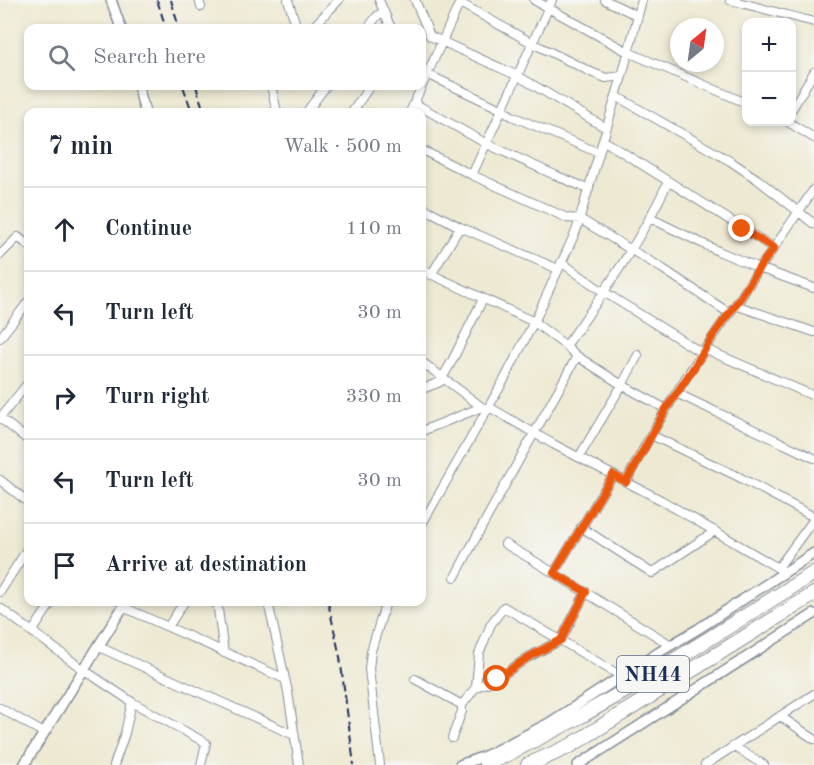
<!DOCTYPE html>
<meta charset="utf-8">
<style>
:root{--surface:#fff;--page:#f6f6f7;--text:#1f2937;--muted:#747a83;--line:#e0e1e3}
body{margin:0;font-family:"Old Standard TT",serif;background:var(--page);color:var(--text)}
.controls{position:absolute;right:18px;top:18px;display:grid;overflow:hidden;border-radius:12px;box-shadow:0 3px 9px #0003}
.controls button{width:54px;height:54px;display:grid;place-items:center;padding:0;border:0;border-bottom:2px solid var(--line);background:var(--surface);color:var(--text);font:30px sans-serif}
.compass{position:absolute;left:670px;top:18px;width:54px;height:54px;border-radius:50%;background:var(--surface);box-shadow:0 3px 9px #0003;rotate:29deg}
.stop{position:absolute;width:18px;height:18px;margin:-14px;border:4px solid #ea580c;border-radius:50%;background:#fff}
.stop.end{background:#ea580c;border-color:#fff;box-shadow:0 2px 6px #0008}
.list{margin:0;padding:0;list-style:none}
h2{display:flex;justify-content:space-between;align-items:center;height:78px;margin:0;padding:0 24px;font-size:26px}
h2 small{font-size:20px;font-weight:400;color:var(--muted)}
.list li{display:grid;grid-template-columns:39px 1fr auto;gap:18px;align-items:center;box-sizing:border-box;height:84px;padding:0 24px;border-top:2px solid var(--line)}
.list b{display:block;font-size:22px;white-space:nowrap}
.list em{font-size:20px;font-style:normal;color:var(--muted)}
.icon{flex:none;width:33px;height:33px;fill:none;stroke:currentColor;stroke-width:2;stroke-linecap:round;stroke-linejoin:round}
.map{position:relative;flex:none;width:814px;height:765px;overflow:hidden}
.search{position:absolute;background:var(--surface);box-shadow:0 3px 9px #0003;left:24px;top:24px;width:402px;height:66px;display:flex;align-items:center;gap:15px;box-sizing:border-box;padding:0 21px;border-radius:12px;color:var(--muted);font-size:22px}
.panel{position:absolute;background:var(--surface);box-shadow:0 3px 9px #0003;left:24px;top:108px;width:402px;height:498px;border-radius:12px}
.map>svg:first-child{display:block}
</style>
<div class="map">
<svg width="814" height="765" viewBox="0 0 814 765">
<rect width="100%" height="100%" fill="#f6f6f2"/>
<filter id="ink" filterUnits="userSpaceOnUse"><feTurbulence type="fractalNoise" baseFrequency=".0167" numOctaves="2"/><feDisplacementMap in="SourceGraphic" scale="12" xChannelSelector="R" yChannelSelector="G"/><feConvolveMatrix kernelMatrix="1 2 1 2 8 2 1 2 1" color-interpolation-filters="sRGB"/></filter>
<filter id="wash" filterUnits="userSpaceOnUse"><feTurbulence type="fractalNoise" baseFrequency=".008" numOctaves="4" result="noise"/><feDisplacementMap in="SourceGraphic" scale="24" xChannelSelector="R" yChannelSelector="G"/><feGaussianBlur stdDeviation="1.35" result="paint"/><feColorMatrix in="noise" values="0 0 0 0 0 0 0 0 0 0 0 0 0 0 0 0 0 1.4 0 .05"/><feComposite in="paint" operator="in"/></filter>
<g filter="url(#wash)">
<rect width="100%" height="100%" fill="#eee9d2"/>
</g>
<g filter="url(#ink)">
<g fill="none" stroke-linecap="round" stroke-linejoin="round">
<defs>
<path id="minor" d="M199 0 201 7
M288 0 297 28
M379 0 391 28
M415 0 430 36 518 76 606 128
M534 0 628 52 746 103
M605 0 638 16
M730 0 814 22
M460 3 532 43 593 73 606 78 622 76
M312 28 339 0
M368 28 377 16 383 12
M422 73 427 74 503 110 512 116 599 153
M274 86 272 90 277 112
M616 96 730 161 757 179 814 224
M414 103 487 144 557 176 589 189
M792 109 814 72
M308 110 326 86
M352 112 370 86
M410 112 461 0
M788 122 814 138
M603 140 774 248
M422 150 472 175 567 218 580 219 663 269 729 313
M472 175 552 0
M422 207 460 227 558 269
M650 218 718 251 759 268 814 288
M0 255 18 237 28 245
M561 262 599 289 702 353
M422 270 534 322 566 346 577 356 622 385 666 409
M431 275 460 227
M735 305 814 332
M0 338 28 302
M566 346C603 294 641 240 668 182
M705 349 814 396
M422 362 487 411
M422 389 440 382 452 361 483 299
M676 393 814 458
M489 407 553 444 661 500 785 572
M0 418 28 383
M0 418 28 440
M422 431 482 407
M651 435 737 476 814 517
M579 457 622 385 638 355
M0 480 28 502
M626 482C658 418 697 358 739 300 749 286 756 271 767 258L814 189
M422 524 504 380 538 314 576 231 622 76 642 0
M581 527 652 573 715 531
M505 544 531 559 671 645
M778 568 814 519
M554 573 613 475
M455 577C494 502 537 430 577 356
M0 592 28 548
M217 602 224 653
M268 602 288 692 299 765
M123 607 285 679
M0 608 84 670 132 702 206 743 201 765
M168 627 184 602
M32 632 52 602
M99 647 294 735
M415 679 462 705
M476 687 497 679 527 658 561 640 586 592
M0 708 44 733
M780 716 814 739
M452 738 462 711V705L476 687 479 654 491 624 504 607 621 676
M733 746 764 765
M114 765 125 733 132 702
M380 765 369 669 371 651 386 602
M705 765 814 694"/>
<path id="tertiary" d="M111 0 121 28
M138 86 145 112
M24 765 126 602
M460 765 485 756 549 723 661 651 698 629 814 553
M578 765 814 614"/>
<path id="trunk" d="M486 765 581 716 635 685 814 573
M528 765 570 746 814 594"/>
</defs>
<!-- minor casing -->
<use href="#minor" stroke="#848c98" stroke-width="10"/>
<!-- tertiary casing -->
<use href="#tertiary" stroke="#848c98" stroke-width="12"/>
<!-- trunk casing -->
<use href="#trunk" stroke="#848c98" stroke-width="16"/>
<!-- minor -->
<use href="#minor" stroke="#fff" stroke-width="8"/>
<!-- tertiary -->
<use href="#tertiary" stroke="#fff" stroke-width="9"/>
<!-- trunk -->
<use href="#trunk" stroke="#fff" stroke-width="14"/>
<!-- rail -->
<path stroke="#1b2f5e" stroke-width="2" stroke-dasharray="9 4.5" stroke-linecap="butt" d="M157 0 166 28
M171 0 179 28
M183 86 192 112
M196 86 204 112
M328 602 340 657 354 765"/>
</g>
</g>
<g fill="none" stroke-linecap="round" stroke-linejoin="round" filter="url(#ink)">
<!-- route -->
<path stroke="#ea580c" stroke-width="8" d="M497 679 527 658 561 640 586 592 554 573 613 475 626 482 666 409 691 372 713 336 741 297 759 268 774 248 742 229"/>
</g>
<g text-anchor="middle" stroke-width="4.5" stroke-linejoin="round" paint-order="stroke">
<!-- shield labels -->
<rect fill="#f6f6f2" stroke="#5d6b8a" stroke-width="1.5" x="617" y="656" width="72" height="36" rx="4.5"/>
<g font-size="21" font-weight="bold" fill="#1b2f5e">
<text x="653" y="681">NH44</text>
</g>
</g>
</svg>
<div class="controls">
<button>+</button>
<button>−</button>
</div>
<svg class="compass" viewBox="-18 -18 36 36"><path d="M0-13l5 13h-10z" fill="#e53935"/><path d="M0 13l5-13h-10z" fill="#747a83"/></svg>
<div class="stop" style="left:497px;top:679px"></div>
<div class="stop end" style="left:742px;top:229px"></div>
<div class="search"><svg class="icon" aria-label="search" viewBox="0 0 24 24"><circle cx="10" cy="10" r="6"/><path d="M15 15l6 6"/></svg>Search here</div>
<section class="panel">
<h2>7 min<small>Walk · 500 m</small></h2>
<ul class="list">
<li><svg class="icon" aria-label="ahead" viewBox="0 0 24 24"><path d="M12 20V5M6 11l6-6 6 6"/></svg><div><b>Continue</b></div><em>110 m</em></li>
<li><svg class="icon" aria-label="left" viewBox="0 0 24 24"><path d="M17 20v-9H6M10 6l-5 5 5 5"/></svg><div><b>Turn left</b></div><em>30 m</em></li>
<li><svg class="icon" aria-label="right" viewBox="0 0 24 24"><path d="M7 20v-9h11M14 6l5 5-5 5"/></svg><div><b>Turn right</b></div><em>330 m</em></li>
<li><svg class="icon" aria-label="left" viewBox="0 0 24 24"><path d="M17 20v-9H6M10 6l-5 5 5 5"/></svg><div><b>Turn left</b></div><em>30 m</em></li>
<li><svg class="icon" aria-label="arrive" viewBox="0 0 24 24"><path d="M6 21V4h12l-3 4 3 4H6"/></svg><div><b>Arrive at destination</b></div></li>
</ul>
</section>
</div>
